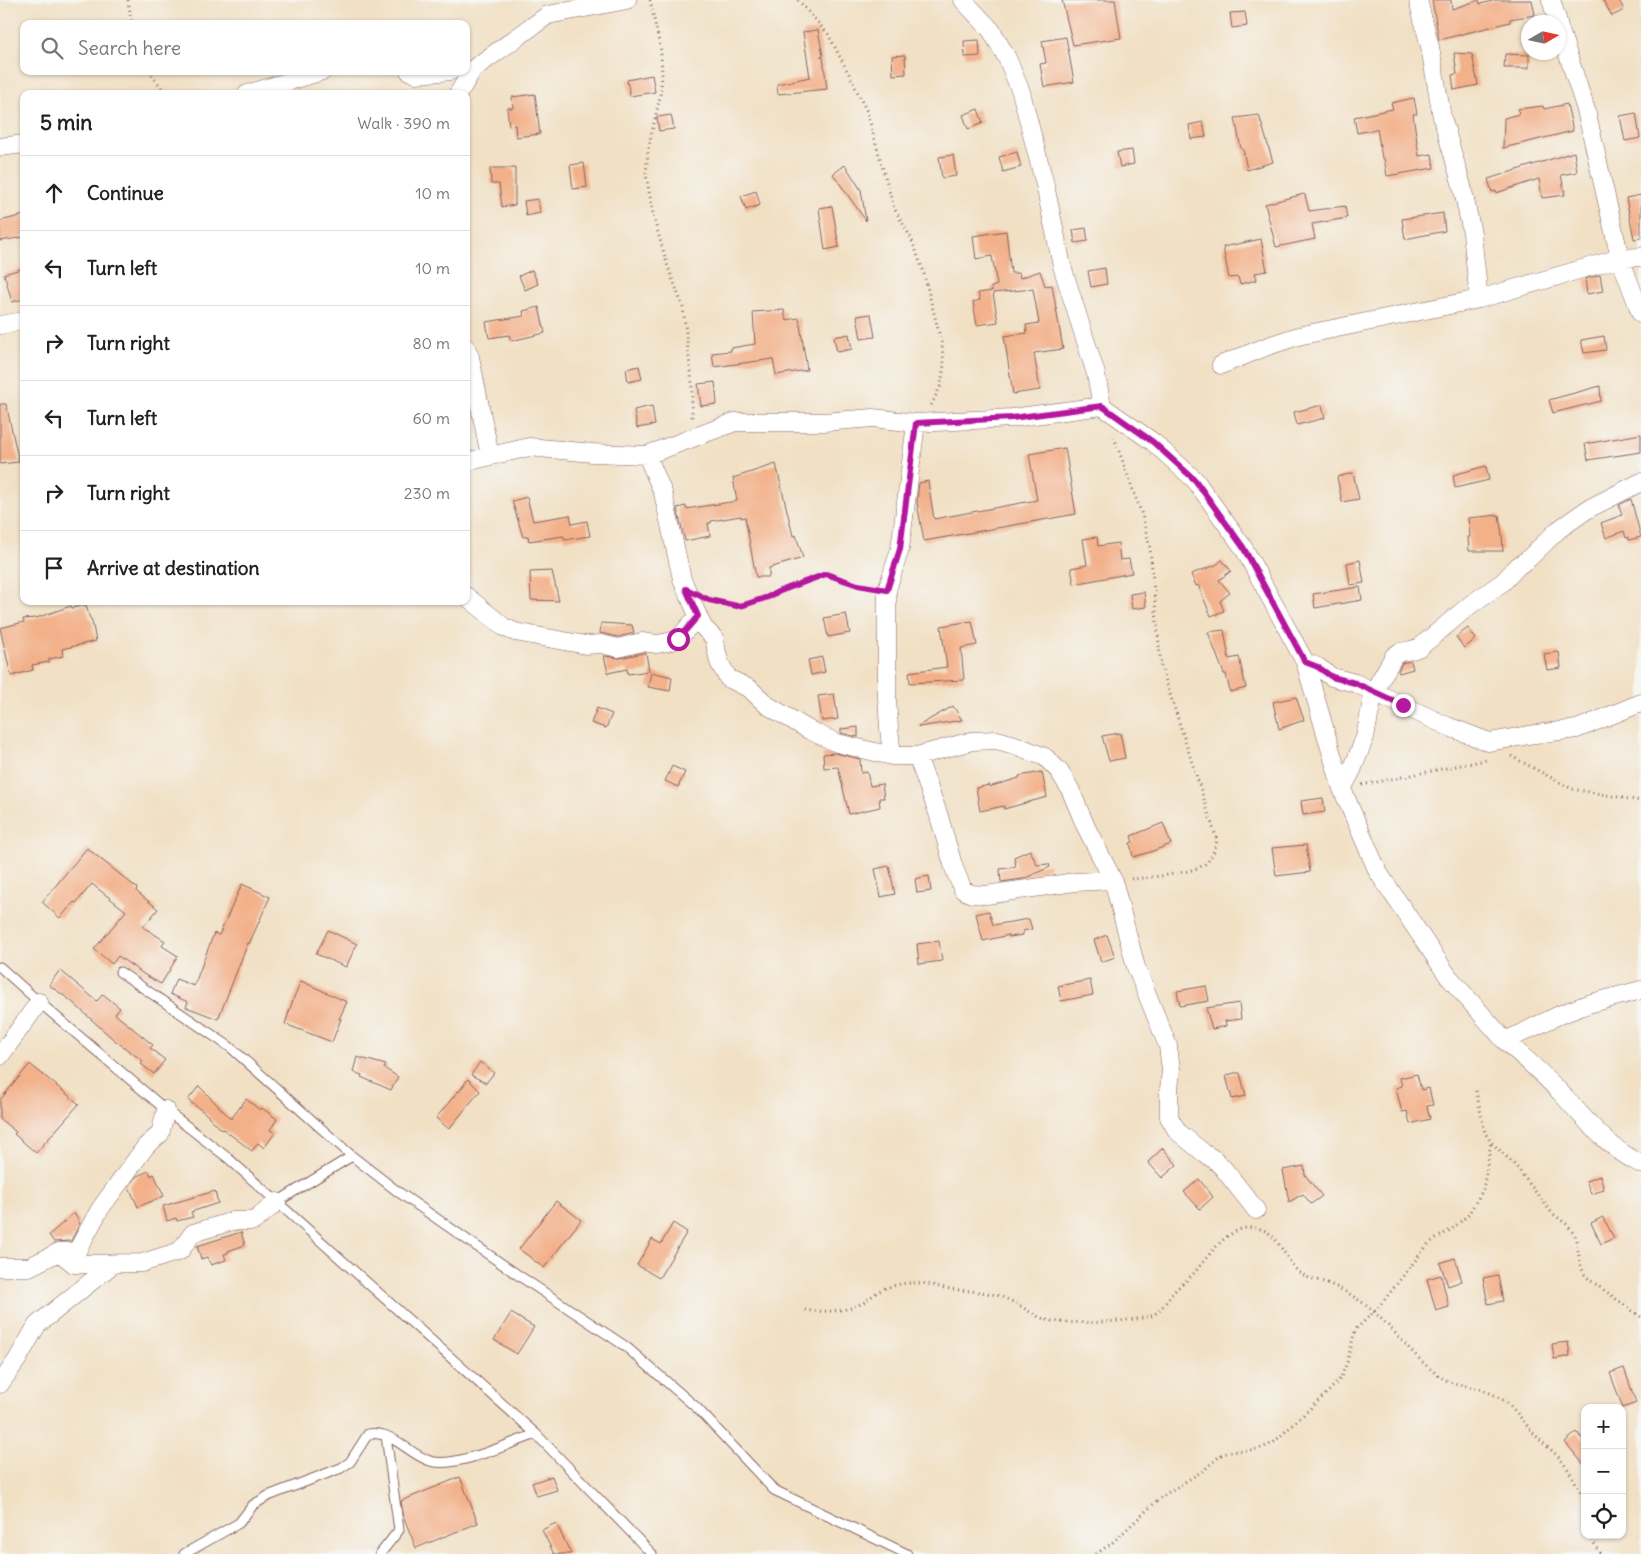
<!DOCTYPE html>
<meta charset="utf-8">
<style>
:root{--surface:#fff;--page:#f2f2f2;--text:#222;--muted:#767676;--line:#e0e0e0}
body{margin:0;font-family:Delius,sans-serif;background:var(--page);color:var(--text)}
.controls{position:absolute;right:15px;bottom:15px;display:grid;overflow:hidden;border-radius:10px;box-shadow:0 1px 4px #0004}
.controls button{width:45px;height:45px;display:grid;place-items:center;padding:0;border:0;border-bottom:1px solid var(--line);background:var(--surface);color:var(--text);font:25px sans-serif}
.compass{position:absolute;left:1521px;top:15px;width:45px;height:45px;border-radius:50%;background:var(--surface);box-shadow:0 1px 4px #0004;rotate:81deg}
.stop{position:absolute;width:15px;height:15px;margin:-11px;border:4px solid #b5179e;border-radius:50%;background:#fff}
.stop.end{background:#b5179e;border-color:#fff;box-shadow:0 1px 5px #0008}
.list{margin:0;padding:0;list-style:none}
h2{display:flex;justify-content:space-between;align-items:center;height:65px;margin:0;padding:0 20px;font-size:21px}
h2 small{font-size:16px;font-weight:400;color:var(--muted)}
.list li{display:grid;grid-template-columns:32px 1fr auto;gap:15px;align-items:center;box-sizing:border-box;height:75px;padding:0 20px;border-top:1px solid var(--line)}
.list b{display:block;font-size:19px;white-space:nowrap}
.list em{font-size:16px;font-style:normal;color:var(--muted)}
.icon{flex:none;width:28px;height:28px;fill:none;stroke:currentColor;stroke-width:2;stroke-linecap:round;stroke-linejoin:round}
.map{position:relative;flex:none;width:1641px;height:1554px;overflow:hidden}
.search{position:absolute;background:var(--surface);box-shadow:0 1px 4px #0004;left:20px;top:20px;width:450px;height:55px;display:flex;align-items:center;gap:12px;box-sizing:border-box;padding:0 18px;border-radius:10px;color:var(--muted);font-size:19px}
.panel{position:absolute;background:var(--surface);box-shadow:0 1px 4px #0004;left:20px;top:90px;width:450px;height:515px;border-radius:10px}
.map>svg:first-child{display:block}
</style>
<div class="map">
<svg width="1641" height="1554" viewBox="0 0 1641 1554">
<rect width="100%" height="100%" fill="#f6f6f2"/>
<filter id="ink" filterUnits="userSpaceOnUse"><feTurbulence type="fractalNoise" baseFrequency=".02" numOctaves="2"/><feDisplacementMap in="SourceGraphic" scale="10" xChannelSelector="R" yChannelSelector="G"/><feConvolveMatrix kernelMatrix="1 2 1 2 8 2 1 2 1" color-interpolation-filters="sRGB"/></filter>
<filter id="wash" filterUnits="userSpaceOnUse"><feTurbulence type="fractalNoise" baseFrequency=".0096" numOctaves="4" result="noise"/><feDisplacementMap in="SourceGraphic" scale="20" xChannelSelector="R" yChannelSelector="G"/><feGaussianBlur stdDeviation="1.12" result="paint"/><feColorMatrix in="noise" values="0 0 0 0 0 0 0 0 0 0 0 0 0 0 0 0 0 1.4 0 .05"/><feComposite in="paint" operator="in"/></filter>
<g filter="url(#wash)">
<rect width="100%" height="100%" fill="#f1e0c4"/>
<g id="blocks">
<!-- building -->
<path fill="#f3b18a" d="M1062 0H1115L1121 38 1073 45Z
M1432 0H1451L1452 9 1479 0 1480 4 1497 0H1532L1535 15 1510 19V22L1439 40Z
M1603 0H1619L1624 10 1612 16Z
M1245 12 1247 26 1232 28 1230 13Z
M818 30 823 56 820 57H823L827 89 778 94 777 84 810 77 803 32Z
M1066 37 1074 82 1044 87 1040 64 1046 63 1042 41Z
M979 40 980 56 965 57 964 41Z
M1454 53 1472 54 1478 85 1454 90 1452 75 1457 74Z
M1505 54 1529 55V68H1504Z
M905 55 906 74 893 75 892 56Z
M652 75 655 92 630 96 627 80Z
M535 94 540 134 516 137 515 125 509 126 507 108H513L512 97Z
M1414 98 1417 114H1413L1419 156 1432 154 1434 168 1387 176 1384 158H1382L1377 129 1357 133 1354 117 1393 109 1391 103Z
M1567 104 1573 131 1503 148 1504 118 1519 114 1518 109 1543 106 1544 109Z
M978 109 983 123 968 129 963 115Z
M1636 113 1640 138 1625 141 1620 116Z
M671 115 674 129 659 131 657 117Z
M1259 115 1273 162 1247 170 1243 149H1241L1235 118Z
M1203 122 1206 137 1191 139 1189 125Z
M1132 150 1134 164 1120 167 1117 152Z
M1017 152 1021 167 1003 172 999 157Z
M1574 152 1577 172 1561 175 1565 195 1542 198 1539 179 1496 193V191L1492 192 1488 179Z
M953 155 956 176 942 178 939 157Z
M584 163 587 187 573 189 570 165Z
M845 165 861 190 866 221 833 174Z
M490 168H515V205L502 207 499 184H491Z
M756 191 760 205 746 210 741 196Z
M1304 194 1305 195 1309 211 1345 206 1347 218 1312 224 1315 239 1276 247 1265 204Z
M1641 195V238L1634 239 1626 198Z
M538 199 540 213 526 216 524 201Z
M832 206 839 247 825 250 819 208Z
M1443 213 1445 231 1405 239 1402 219Z
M24 215V237L0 241V221Z
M1086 228 1088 241 1075 243 1073 230Z
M1006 231 1011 273H1019L1020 278 1040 271 1045 286 1052 285 1063 349 1034 353 1040 390 1013 394 1004 336 1027 333 1026 325 1039 323 1033 289 993 293 998 322 977 325 973 302 980 300 978 293 992 291 991 287 997 285 992 256 976 259 973 236Z
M1261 239 1267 271 1255 273 1257 280 1240 284 1238 277 1229 278 1223 247Z
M24 268V299L12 302 4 274Z
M1105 268 1107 284 1091 287 1088 271Z
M532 270 538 284 525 290 519 276Z
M1600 275 1603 291 1587 294 1585 279Z
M539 307 545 333 511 341 509 335 489 338 486 322 524 316 523 311Z
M784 310 786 320 799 318 807 370 776 375 773 359 714 367 712 353 731 351V348L755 344 753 312Z
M871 314 875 337 861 339 857 316Z
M849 334 852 349 837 352 834 337Z
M1604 336 1606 350 1584 353 1581 340Z
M639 366 642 379 628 382 626 369Z
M715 382 717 404 701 406 698 384Z
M1600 386 1601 401 1553 413 1549 400Z
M0 404H6L19 462 0 464Z
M1322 405 1325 418 1297 425 1294 412Z
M652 406 655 425 637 428 634 410Z
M1641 434V452L1588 460 1585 444Z
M1065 448 1076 514 924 541 917 503 919 483 928 481 934 519 1037 500 1029 454Z
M776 464 793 536 796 535 803 558 769 568V577H756L745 517 741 518V516L711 521V523H708L710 536 685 541 677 508 686 506V509L737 501 733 478Z
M1486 466 1489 480 1455 488 1453 475Z
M1353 473 1359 499 1342 502 1337 477Z
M527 497 533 521 570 515 572 524 587 521 590 536 564 540V536L529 541 528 536 523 537 512 501Z
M1631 499 1641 537 1629 540 1628 537 1626 538 1624 531 1606 538 1601 523 1622 515 1619 505Z
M1499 515 1502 535 1503 551H1469L1468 537H1470L1468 518Z
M1097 537 1098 546 1118 543 1120 560 1129 559 1132 573 1074 584 1071 568 1087 565 1083 539Z
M1222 560 1231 571 1219 580 1230 593 1220 601 1224 611 1211 616 1198 585 1196 586 1191 574 1216 565Z
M1360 560 1364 583 1350 585 1347 563Z
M552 571 559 601 531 600 530 572Z
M1360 587 1362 600 1315 608 1313 594Z
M1144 592 1146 607 1132 609 1130 594Z
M86 605 89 616 92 621 96 641 62 649 63 656 49 659V662L32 665 33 670 11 676 0 628 24 622 23 619 36 618 71 606 72 608Z
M846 614 850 633 828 637 824 618Z
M972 621 977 645 961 648 964 680 910 683 909 672 947 667 941 626Z
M601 623 632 625 634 633 618 637 600 633Z
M1468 628 1476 639 1464 648 1456 637Z
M1224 630 1229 659 1239 657 1246 688 1230 692 1226 674H1224L1208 632Z
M1559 652 1561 668 1547 670 1544 654Z
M643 653H646L649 671 628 674 627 669 608 673 604 656 620 658Z
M822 657 825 672 811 675 808 660Z
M1411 661 1413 669 1399 673 1398 671 1402 663Z
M651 672 672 677 670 691 648 687Z
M834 694 838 719 822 721 818 696Z
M1296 697 1304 720 1279 729 1273 702Z
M953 706 962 720 919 727 918 726Z
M597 708 612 714 606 728 591 723Z
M858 727V737L841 733V729Z
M1120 733 1125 758 1109 761 1102 736Z
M835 753 860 759 861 773 867 772 870 786 882 784 884 798H879L880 807 849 814 838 767 824 768 823 754Z
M672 766 685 772 678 787 665 781Z
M1042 772 1047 797 1004 809V806L980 811 976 788 989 785V787L1019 778V776Z
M1323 798 1325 812 1303 815 1301 801Z
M1163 823 1171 844 1150 852 1133 857 1130 843 1133 842 1131 836Z
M1306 845 1310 872 1276 876 1272 848Z
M87 848 137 888 136 891 158 909 143 927 165 941 162 946 178 956 161 984 145 975 118 956 112 964 94 949 126 911 92 884 76 903 74 902 60 918 42 902Z
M1030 850 1037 865 1049 864 1050 867 1023 879 1001 882 1000 869 1016 867 1014 857Z
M889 866 895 894 881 897 875 869Z
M929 876 931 891 917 893 915 879Z
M242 884 270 897 249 944 248 943 218 1019 186 1007 188 1002 170 994 176 979 194 986 214 933 219 935Z
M989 911 993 925 1029 919 1032 929 1023 931V935L1009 937V935L983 941 976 914Z
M328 930 357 944 346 967 316 954Z
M1107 935 1115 957 1101 962 1094 940Z
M939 941 942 961 919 964 917 944Z
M60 970 97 1001 103 994 120 1008 115 1014 153 1045 150 1048 165 1060 154 1074 141 1064 143 1061 113 1039 70 1000 49 985Z
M1090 980 1093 995 1061 1001 1058 986Z
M301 981 347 1002 339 1019H341L332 1042 285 1024 294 997Z
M1206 986 1209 1001 1180 1006 1177 991Z
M1239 1003 1241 1019 1225 1021 1226 1026 1212 1029 1206 1008Z
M357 1057 386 1065 384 1068 398 1077 391 1090 361 1077 362 1075 353 1072Z
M480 1062 494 1073 486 1083 471 1075Z
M30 1064 79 1104 36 1153 14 1134 16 1132 0 1119V1100Z
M1234 1073H1240L1246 1096 1232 1099 1226 1076Z
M1417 1074 1421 1090 1429 1088 1433 1105 1427 1106 1430 1119 1410 1124 1407 1111 1402 1112 1396 1088 1402 1086 1400 1078Z
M468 1079 480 1091 449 1129 436 1118 458 1091 459 1092Z
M199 1086 231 1119 246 1099 260 1110 262 1108 277 1119 270 1130 275 1133 264 1148 258 1143 252 1151 223 1129 222 1130 205 1113 188 1100Z
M1163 1148 1177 1165 1162 1178 1148 1162Z
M1304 1166 1305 1175 1322 1196 1311 1204 1303 1194 1289 1202 1283 1170Z
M149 1171 151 1176 154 1174 164 1196 138 1207 129 1187 137 1176Z
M1600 1176 1604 1190 1591 1194 1586 1181Z
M1199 1179 1213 1197 1200 1209 1184 1192Z
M215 1191 218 1203 191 1212 193 1217 177 1221 176 1218 167 1221 163 1206Z
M556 1201 581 1220 544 1268 519 1249Z
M74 1213 80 1223 71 1241 54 1242 49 1235Z
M1603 1217 1614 1238 1601 1244 1591 1223Z
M673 1223 687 1232 659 1278 637 1265 652 1239 661 1244Z
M241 1232 245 1245 228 1251V1253L224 1254 226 1260 211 1265 207 1257 201 1259 197 1246Z
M1455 1258 1462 1281 1448 1286 1440 1263Z
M1441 1275 1449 1307 1436 1311 1427 1279Z
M1498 1275 1503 1301 1488 1304 1483 1278Z
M511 1313 534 1327 517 1354 494 1340Z
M1568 1342 1570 1356 1554 1359 1552 1344Z
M1624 1368 1636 1403 1623 1408 1610 1373Z
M1577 1432 1585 1442V1466L1565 1442Z
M552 1476 557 1490 537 1496 532 1483Z
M460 1477 478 1523 416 1548 404 1518 401 1501Z
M556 1523 571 1554H554L542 1530Z"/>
</g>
</g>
<g filter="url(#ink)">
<use href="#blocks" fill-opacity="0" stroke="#846361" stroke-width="1"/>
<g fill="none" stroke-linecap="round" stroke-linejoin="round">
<defs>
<path id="lane" d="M0 967 39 1002 166 1110 228 1158 536 1434 652 1554
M120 972 230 1047 352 1156
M277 1202 352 1156 397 1191 518 1275 625 1346 697 1408 774 1490 907 1554
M184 1554 239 1523 253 1505 268 1496 341 1468 350 1462 368 1434C393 1430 408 1454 430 1461 455 1469 510 1443 536 1434
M380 1554 399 1530 386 1436"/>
<path id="street" d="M963 0 991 30 1007 58 1021 92 1045 185 1062 266 1096 374 1102 406
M1418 0 1430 47 1442 117 1462 186 1472 233 1479 299
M1551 0 1558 22
M1558 24 1586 110 1620 258 1641 314
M409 71 416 74 451 71
M247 94 323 71
M458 94 473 69 548 15 627 0
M0 147 24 144
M0 325 24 321
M466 348 470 357 490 456
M1221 365 1268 346 1298 336 1479 299 1620 258 1641 257
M647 455 663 493 682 579 698 616 703 627 714 638 719 662 728 678 750 689 767 705 809 730 837 743 892 756H917L972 741 997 740 1015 745 1045 757 1059 771 1070 789 1086 827 1113 880 1136 967 1168 1046 1171 1070 1169 1089V1117L1177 1131 1205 1154 1215 1160 1223 1168 1256 1210
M466 462 529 447 593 453 647 455 735 422H824L873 418 916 423 1012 418 1102 406 1153 442 1195 480 1243 547 1305 662 1318 667 1332 677 1355 683 1447 726 1489 742 1535 734 1577 729 1641 703
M466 596 504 627 515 632 586 645 601 644 618 648 642 642 657 644 668 642 678 639 698 616
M1305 662 1342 789 1378 872 1448 976 1505 1041 1559 1015 1588 1004 1641 990
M892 756 889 728 887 698V590L900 549 916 423
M917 756 938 813 954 868 963 890 972 894 986 895 1075 882 1113 880
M1342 789 1352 770 1365 737 1374 691 1394 656 1400 652 1412 650 1420 647 1470 605 1503 582 1518 566 1527 560 1558 530 1588 509 1641 482
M1505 1041C1525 1058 1544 1075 1561 1093 1585 1119 1609 1149 1641 1164
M0 1056 39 1002
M59 1252 74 1264 142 1263 180 1251 193 1233 233 1221H254L277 1202
M0 1267H29L59 1252 77 1251 100 1209 146 1146 160 1134 166 1110
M0 1384 17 1360 37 1325 113 1264"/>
</defs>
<!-- lane casing -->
<use href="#lane" stroke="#846361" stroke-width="11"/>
<!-- street casing -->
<use href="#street" stroke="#846361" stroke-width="19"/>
<!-- path -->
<path stroke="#846361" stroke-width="3" stroke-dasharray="1 4" stroke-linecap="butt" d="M128 0 132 24
M650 0 661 51 662 75 660 97 648 149 646 174 654 219 668 267 683 307 692 383V420
M798 0 828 34 849 74 867 112 894 208 911 238 923 270 942 345 944 365 941 385 931 406
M149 71 166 94
M1114 437 1142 515 1150 548 1161 666 1217 840C1215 849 1212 858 1205 864 1192 874 1146 878 1129 879
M710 600 737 606 744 605 826 574 858 585 870 587
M1511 756 1572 789 1641 801
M1362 785 1486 760
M1476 1091 1485 1133 1491 1142 1515 1165 1551 1212 1566 1224 1575 1235 1581 1267 1584 1274 1590 1280 1641 1317
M805 1310C820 1312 842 1312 856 1306 864 1303 869 1298 876 1293 887 1286 904 1282 917 1283 927 1283 935 1286 945 1288 966 1292 989 1290 1009 1300 1023 1306 1033 1316 1047 1320 1068 1325 1130 1322 1151 1316 1160 1313 1167 1300 1173 1293 1180 1285 1188 1280 1194 1273 1210 1255 1228 1224 1256 1228 1281 1231 1284 1265 1305 1276 1311 1280 1320 1280 1327 1283 1345 1290 1362 1301 1375 1313 1399 1334 1417 1362 1444 1379 1452 1384 1462 1384 1471 1387 1484 1390 1498 1395 1509 1405 1519 1414 1527 1427 1537 1437 1544 1445 1554 1451 1561 1460 1571 1472 1578 1487 1585 1500
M1589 1535 1600 1554
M1096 1554 1112 1543 1161 1497 1204 1470 1221 1455 1230 1452 1259 1449 1273 1443 1328 1392 1340 1379 1347 1363 1354 1334 1357 1328 1378 1308 1429 1243 1452 1229 1468 1215 1483 1190 1491 1142"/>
<!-- lane -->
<use href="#lane" stroke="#fff" stroke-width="9"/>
<!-- street -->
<use href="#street" stroke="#fff" stroke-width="18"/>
</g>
</g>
<g fill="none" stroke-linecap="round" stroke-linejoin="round" filter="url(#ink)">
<!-- route -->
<path stroke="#b5179e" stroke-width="6" d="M678 639 698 616 686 589 709 600 737 606 744 605 768 597 780 591 826 574 858 585 887 590 900 549 916 423 1012 418 1102 406 1153 442 1195 480 1243 547 1305 662 1318 667 1332 677 1355 683 1403 705"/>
</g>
</svg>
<div class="controls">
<button>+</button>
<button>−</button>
<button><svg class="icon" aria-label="locate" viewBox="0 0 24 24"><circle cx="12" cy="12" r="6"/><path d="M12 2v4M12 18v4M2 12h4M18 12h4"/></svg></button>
</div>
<svg class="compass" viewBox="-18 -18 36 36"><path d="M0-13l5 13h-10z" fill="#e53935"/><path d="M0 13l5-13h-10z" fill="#767676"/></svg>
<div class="stop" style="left:678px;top:639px"></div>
<div class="stop end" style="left:1403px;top:705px"></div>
<div class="search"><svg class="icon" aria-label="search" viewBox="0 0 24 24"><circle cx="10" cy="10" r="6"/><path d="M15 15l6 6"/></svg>Search here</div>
<section class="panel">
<h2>5 min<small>Walk · 390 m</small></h2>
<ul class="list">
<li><svg class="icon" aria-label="ahead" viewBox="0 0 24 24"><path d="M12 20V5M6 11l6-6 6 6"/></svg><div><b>Continue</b></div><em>10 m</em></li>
<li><svg class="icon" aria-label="left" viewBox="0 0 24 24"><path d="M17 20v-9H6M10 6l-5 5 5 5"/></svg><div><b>Turn left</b></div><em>10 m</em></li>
<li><svg class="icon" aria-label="right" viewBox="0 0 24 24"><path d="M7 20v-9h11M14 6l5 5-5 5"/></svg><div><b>Turn right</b></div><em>80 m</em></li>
<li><svg class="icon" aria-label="left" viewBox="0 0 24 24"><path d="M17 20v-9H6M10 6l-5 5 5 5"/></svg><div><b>Turn left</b></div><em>60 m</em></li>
<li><svg class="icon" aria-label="right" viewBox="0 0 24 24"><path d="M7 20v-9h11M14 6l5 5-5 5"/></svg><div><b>Turn right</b></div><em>230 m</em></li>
<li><svg class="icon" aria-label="arrive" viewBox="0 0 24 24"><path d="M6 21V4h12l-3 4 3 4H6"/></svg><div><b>Arrive at destination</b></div></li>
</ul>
</section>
</div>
